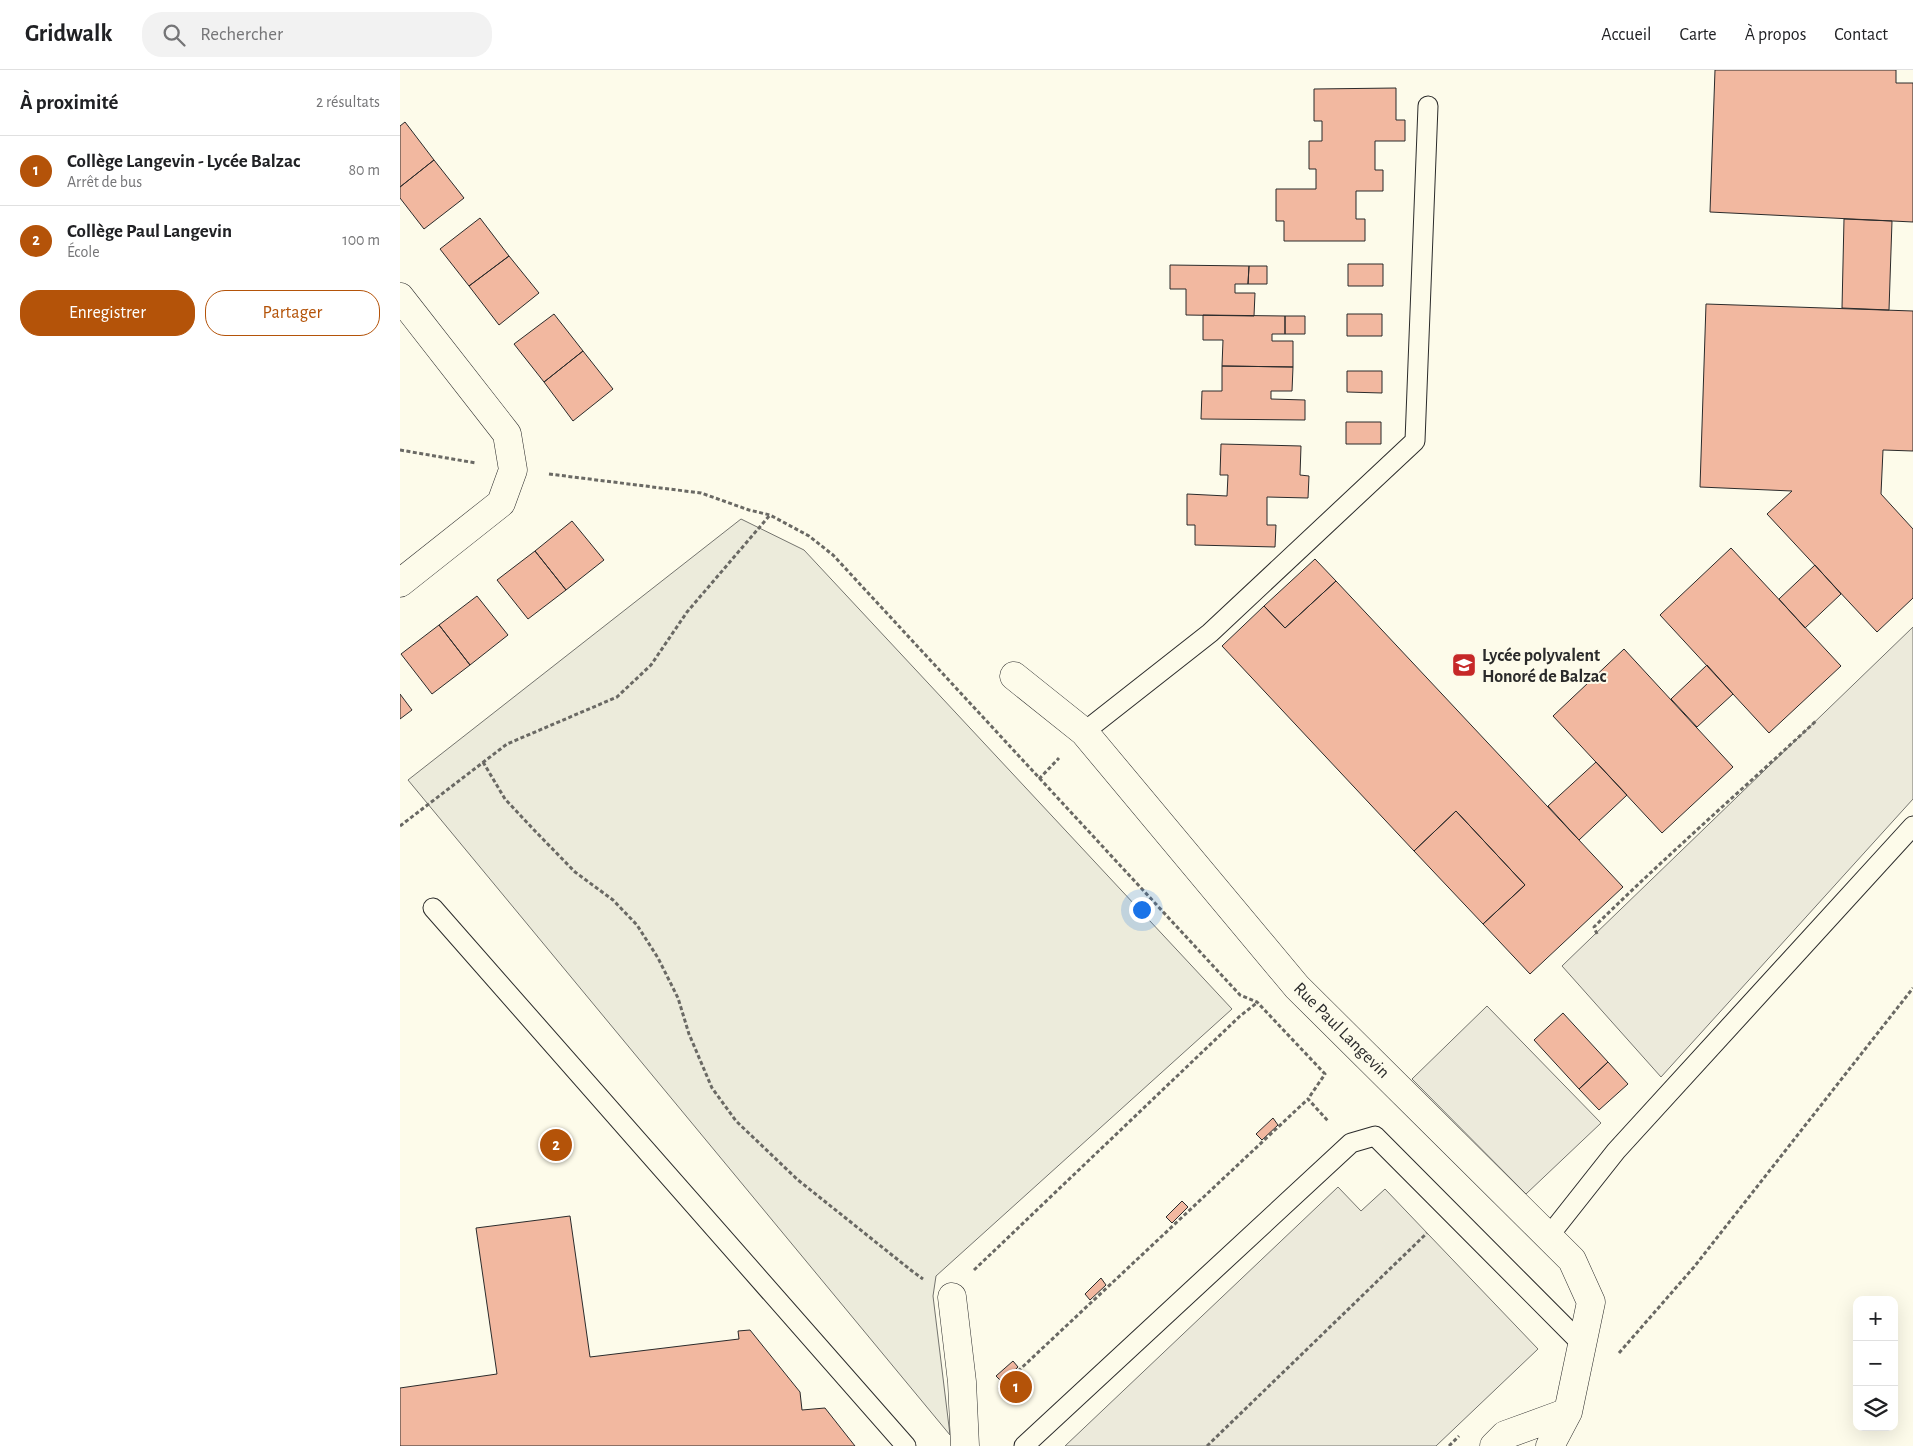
<!DOCTYPE html>
<html lang="fr">
<meta charset="utf-8">
<style>
:root{--surface:#fff;--page:#f2f2f2;--text:#202124;--muted:#757577;--line:#e0e0e0;--accent:#b45309}
body{margin:0;font-family:"Alegreya Sans",sans-serif;background:var(--page);color:var(--text)}
.controls{position:absolute;right:15px;bottom:15px;display:grid;overflow:hidden;border-radius:10px;box-shadow:0 5px 20px #0002}
.controls button{width:45px;height:45px;display:grid;place-items:center;padding:0;border:0;border-bottom:1px solid var(--line);background:var(--surface);color:var(--text);font:25px sans-serif}
.you{position:absolute;left:741px;top:839px;width:18px;height:18px;margin:-12px;border:4px solid #fff;border-radius:50%;background:#1a73e8;box-shadow:0 0 0 8px #1a73e833}
.badge{display:grid;place-items:center;width:32px;height:32px;border-radius:50%;background:var(--accent);color:#fff;font-size:16px;font-weight:700}
.pin{position:absolute;translate:-50% -50%;border:2px solid #fff;box-shadow:0 1px 5px #0006}
.list{margin:0;padding:0;list-style:none}
h2{display:flex;justify-content:space-between;align-items:center;height:65px;margin:0;padding:0 20px;font-size:21px}
h2 small{font-size:16px;font-weight:400;color:var(--muted)}
.list li{display:grid;grid-template-columns:32px 1fr auto;gap:15px;align-items:center;box-sizing:border-box;height:70px;padding:0 20px;border-top:1px solid var(--line)}
.list b{display:block;font-size:19px;white-space:nowrap}
.list p{margin:0;font-size:16px;white-space:nowrap;color:var(--muted)}
.list em{font-size:16px;font-style:normal;color:var(--muted)}
.actions{display:flex;gap:10px;padding:15px 20px}
.actions a{flex:1;padding:11px 0;border:1px solid var(--accent);border-radius:20px;text-align:center;font-size:18px;color:var(--accent)}
.actions .main{background:var(--accent);color:#fff}
.icon{flex:none;width:28px;height:28px;fill:none;stroke:currentColor;stroke-width:2;stroke-linecap:round;stroke-linejoin:round}
.map{position:relative;flex:none;width:1513px;height:1376px;overflow:hidden}
header{display:flex;align-items:center;gap:30px;box-sizing:border-box;height:70px;padding:0 25px;background:var(--surface);border-bottom:1px solid var(--line)}
header strong{font-size:24px}
nav{display:flex;gap:28px;margin-inline-start:auto;font-size:18px}
.search{width:350px;height:45px;background:var(--page);display:flex;align-items:center;gap:12px;box-sizing:border-box;padding:0 18px;border-radius:20px;color:var(--muted);font-size:19px}
main{display:flex}
aside{flex:1;background:var(--surface)}
.map>svg:first-child{display:block}
</style>
<header>
<strong>Gridwalk</strong>
<div class="search"><svg class="icon" aria-label="search" viewBox="0 0 24 24"><circle cx="10" cy="10" r="6"/><path d="M15 15l6 6"/></svg>Rechercher</div>
<nav><a>Accueil</a><a>Carte</a><a>À propos</a><a>Contact</a></nav>
</header>
<main>
<aside>
<h2>À proximité<small>2 résultats</small></h2>
<ul class="list">
<li><span class="badge">1</span><div><b>Collège Langevin - Lycée Balzac</b><p>Arrêt de bus</p></div><em>80 m</em></li>
<li><span class="badge">2</span><div><b>Collège Paul Langevin</b><p>École</p></div><em>100 m</em></li>
</ul>
<div class="actions"><a class="main">Enregistrer</a><a>Partager</a></div>
</aside>
<div class="map">
<svg width="1513" height="1376" viewBox="0 0 1513 1376">
<rect width="100%" height="100%" fill="#fdfbea"/>
<!-- green -->
<path fill="#ecebdb" stroke="#74746e" d="M341 449 404 480 832 939 536 1206 533 1226 550 1365 8 710Z"/>
<!-- parking -->
<path fill="#eceadb" stroke="#74746e" d="M1513 557V729L1261 1007 1162 896Z
M1087 936 1201 1053 1126 1124 1012 1009Z
M938 1117 961 1141 985 1119 1138 1279 1036 1376H665Z"/>
<!-- building -->
<path fill="#f2b8a0" stroke="#2b2b2b" d="M1315 0H1496V13H1513V152L1310 142Z
M996 18V50H1005V71H975V100H983V121H956V149H965V171H884V151H876V119H916V99H909V71H922V51H914V19Z
M5 52 34 90 0 117V56Z
M34 90 64 128 24 159 0 128V117Z
M80 148 109 186 69 216 40 179Z
M1444 149 1492 151 1489 240 1442 238Z
M109 186 139 223 99 255 69 216Z
M948 194H983V216H948Z
M770 195 849 196 848 214H835V223H855L854 246 786 245V219H770Z
M849 196H867V214H848Z
M1306 234 1513 241V381L1483 380 1481 424 1513 459V528L1477 562 1367 444 1392 421 1300 417Z
M154 244 183 281 144 312 114 274Z
M947 244H982V266H947Z
M803 245 885 246V264H872V271H893V297L822 296 823 270H803Z
M885 246H905V264H885Z
M183 281 213 319 173 351 144 312Z
M822 296 893 297 892 321H871V329L905 330V350L801 349 802 321H822Z
M947 301H982V323L947 322Z
M946 352H981V374H946Z
M821 374 901 376 900 405 909 406 908 428 867 427V455H876L875 477 795 475V455H787V424L827 426 828 405H820Z
M172 451 204 490 166 520 135 481Z
M1331 478 1441 596 1369 663 1260 545Z
M135 481 166 520 128 549 97 510Z
M915 489 936 511 885 558 864 536Z
M1415 495 1441 524 1405 558 1379 529Z
M936 511 1223 817 1130 904 1083 854 1125 815 1056 741 1014 781 822 576 864 536 885 558Z
M77 526 108 565 70 595 39 555Z
M39 555 70 595 32 624 1 584Z
M1224 579 1333 697 1262 763 1153 646Z
M1307 595 1333 624 1297 657 1271 629Z
M0 624 12 640 0 649Z
M1196 692 1227 725 1179 770 1148 736Z
M1056 741 1125 815 1083 854 1014 781Z
M1163 943 1208 992 1179 1019 1134 970Z
M1208 992 1228 1014 1199 1040 1179 1019Z
M873 1048 878 1055 862 1070 856 1064Z
M782 1131 788 1137 772 1153 766 1147Z
M170 1146 190 1287 339 1269 338 1261 350 1260 400 1322 402 1340 425 1338 455 1376H0V1318L97 1304 76 1158Z
M701 1208 706 1215 690 1230 685 1224Z
M613 1291 618 1297 602 1312 596 1306Z"/>
<g fill="none" stroke-linecap="round" stroke-linejoin="round">
<defs>
<path id="lane" d="M684 662 810 563 1015 371 1028 36
M33 838 506 1376
M1148 1167 1216 1081 1513 756
M624 1376 951 1073 975 1066 1182 1274"/>
<path id="street" d="M0 227 107 364 113 400 101 433 0 513
M614 606 684 662 897 917 1172 1190 1191 1232 1168 1342 1150 1376
M552 1227 562 1312 565 1376
M1094 1376 1105 1365 1168 1342"/>
</defs>
<!-- lane casing -->
<use href="#lane" stroke="#2b2b2b" stroke-width="21"/>
<!-- street casing -->
<use href="#street" stroke="#2b2b2b" stroke-width="29"/>
<!-- path -->
<path stroke="#6a6964" stroke-width="3" stroke-dasharray="4 2.5" stroke-linecap="butt" d="M0 380 76 393
M149 404 301 423 349 440 370 445 409 466 433 485 840 925 857 932 925 1004 908 1029
M83 692 105 729 136 762 175 802 213 830 237 855 258 888 278 928 289 964 312 1018 336 1051 398 1110 512 1201 523 1209
M639 709 659 688
M0 756 107 674 217 627 251 595 287 542 370 445
M1197 864 1194 857C1266 786 1343 719 1417 650
M574 1200 840 946 858 932
M1219 1283 1294 1197 1513 918
M599 1319 908 1029 928 1051
M807 1376 1027 1163
M1049 1376 1059 1366"/>
<!-- lane -->
<use href="#lane" stroke="#fdfbea" stroke-width="19"/>
<!-- street -->
<use href="#street" stroke="#fdfbea" stroke-width="28"/>
</g>
<!-- icons -->
<defs>
<symbol id="school-square" viewBox="-11 -11 22 22"><rect x="-9" y="-9" width="18" height="18" rx="4" fill="#c62828" stroke="#fdfbea"/><path d="M0-5L7-2L0 1L-7-2ZM-4 1L0 2.5L4 1V4Q0 6-4 4Z" fill="#fff"/></symbol>
</defs>
<g fill-rule="evenodd">
<use href="#school-square" x="1050" y="581" width="28" height="28"/>
</g>
<g text-anchor="middle" stroke-width="4" stroke-linejoin="round" paint-order="stroke">
<!-- poi labels -->
<g font-size="18" font-weight="bold" fill="#2b2b2b" stroke="#fdfbea" text-anchor="start">
<text x="1082" y="591">Lycée polyvalent<tspan x="1082" dy="21">Honoré de Balzac</tspan></text>
</g>
<!-- street labels -->
<g font-size="18" fill="#2b2b2b" stroke="#fdfbea">
<text transform="translate(942 960) rotate(45)" y="6">Rue Paul Langevin</text>
</g>
</g>
</svg>
<div class="controls">
<button>+</button>
<button>−</button>
<button><svg class="icon" aria-label="layers" viewBox="0 0 24 24"><path d="M12 4l9 5-9 5-9-5zM3 14l9 5 9-5"/></svg></button>
</div>
<div class="you"></div>
<div class="pin badge" style="left:616px;top:1317px">1</div>
<div class="pin badge" style="left:156px;top:1075px">2</div>
</div>
</main>
